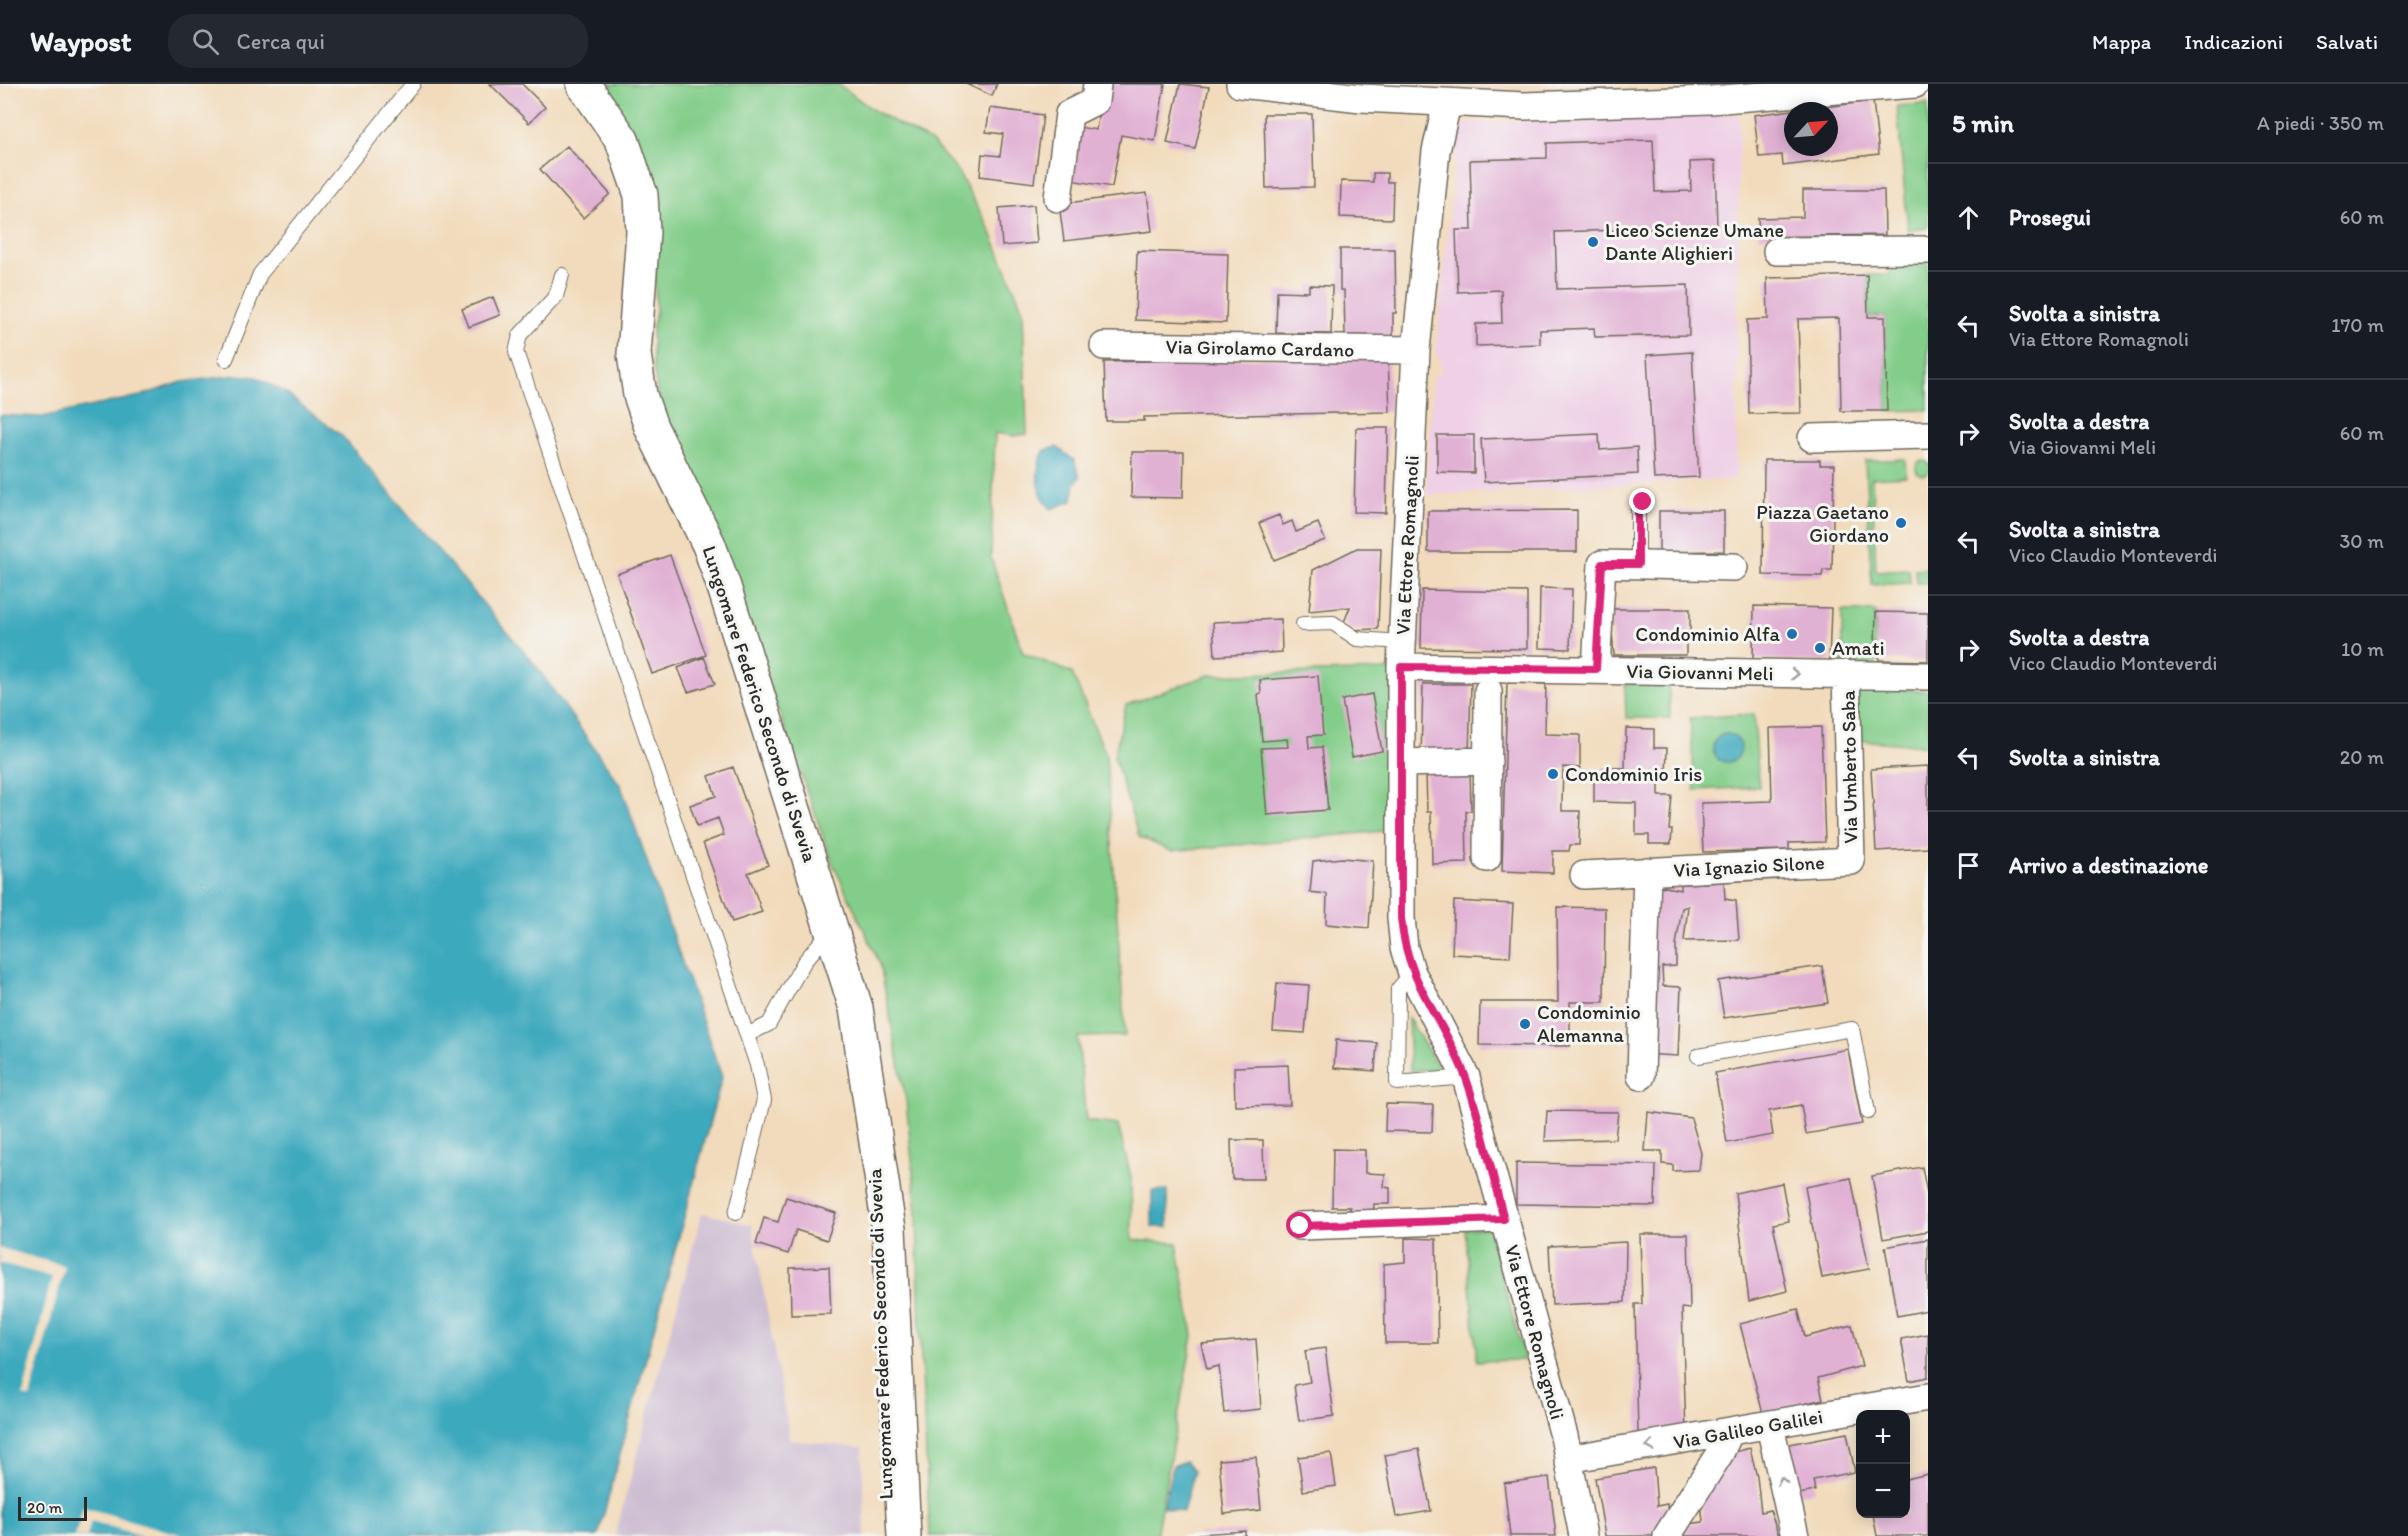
<!DOCTYPE html>
<html lang="it">
<meta charset="utf-8">
<style>
:root{--surface:#171b24;--page:#242831;--text:#f1f3f6;--muted:#9ea1a6;--line:#363941}
body{margin:0;font-family:Itim,sans-serif;background:var(--page);color:var(--text)}
.controls{position:absolute;right:18px;bottom:18px;display:grid;overflow:hidden;border-radius:12px;box-shadow:0 3px 15px #0003}
.controls button{width:54px;height:54px;display:grid;place-items:center;padding:0;border:0;border-bottom:2px solid var(--line);background:var(--surface);color:var(--text);font:30px sans-serif}
.compass{position:absolute;left:1784px;top:18px;width:54px;height:54px;border-radius:50%;background:var(--surface);box-shadow:0 3px 15px #0003;rotate:64deg}
.scale{position:absolute;left:18px;bottom:15px;width:69px;box-sizing:border-box;padding-left:6px;border:3px solid #2b2b2b;border-top:0;font-size:16px;line-height:21px;white-space:nowrap;color:#2b2b2b;-webkit-text-stroke:4px #f6f6f2;paint-order:stroke}
.stop{position:absolute;width:18px;height:18px;margin:-14px;border:4px solid #db2777;border-radius:50%;background:#fff}
.stop.end{background:#db2777;border-color:#fff;box-shadow:0 2px 6px #0008}
.list{margin:0;padding:0;list-style:none}
h2{display:flex;justify-content:space-between;align-items:center;height:78px;margin:0;padding:0 24px;font-size:26px}
h2 small{font-size:20px;font-weight:400;color:var(--muted)}
.list li{display:grid;grid-template-columns:39px 1fr auto;gap:18px;align-items:center;box-sizing:border-box;height:108px;padding:0 24px;border-top:2px solid var(--line)}
.list b{display:block;font-size:22px;white-space:nowrap}
.list p{margin:0;font-size:20px;white-space:nowrap;color:var(--muted)}
.list em{font-size:20px;font-style:normal;color:var(--muted)}
.icon{flex:none;width:33px;height:33px;fill:none;stroke:currentColor;stroke-width:2;stroke-linecap:round;stroke-linejoin:round}
.map{position:relative;flex:none;width:1928px;height:1452px;overflow:hidden}
header{display:flex;align-items:center;gap:36px;box-sizing:border-box;height:84px;padding:0 30px;background:var(--surface);border-bottom:2px solid var(--line)}
header strong{font-size:28px}
nav{display:flex;gap:33px;margin-inline-start:auto;font-size:21px}
.search{width:420px;height:54px;background:var(--page);display:flex;align-items:center;gap:15px;box-sizing:border-box;padding:0 21px;border-radius:24px;color:var(--muted);font-size:22px}
main{display:flex}
aside{flex:1;background:var(--surface)}
.map>svg:first-child{display:block}
</style>
<header>
<strong>Waypost</strong>
<div class="search"><svg class="icon" aria-label="search" viewBox="0 0 24 24"><circle cx="10" cy="10" r="6"/><path d="M15 15l6 6"/></svg>Cerca qui</div>
<nav><a>Mappa</a><a>Indicazioni</a><a>Salvati</a></nav>
</header>
<main>
<div class="map">
<svg width="1928" height="1452" viewBox="0 0 1928 1452">
<rect width="100%" height="100%" fill="#f6f6f2"/>
<filter id="ink" filterUnits="userSpaceOnUse"><feTurbulence type="fractalNoise" baseFrequency=".0167" numOctaves="2"/><feDisplacementMap in="SourceGraphic" scale="12" xChannelSelector="R" yChannelSelector="G"/><feConvolveMatrix kernelMatrix="1 2 1 2 8 2 1 2 1" color-interpolation-filters="sRGB"/></filter>
<filter id="wash" filterUnits="userSpaceOnUse"><feTurbulence type="fractalNoise" baseFrequency=".008" numOctaves="4" result="noise"/><feDisplacementMap in="SourceGraphic" scale="24" xChannelSelector="R" yChannelSelector="G"/><feGaussianBlur stdDeviation="1.35" result="paint"/><feColorMatrix in="noise" values="0 0 0 0 0 0 0 0 0 0 0 0 0 0 0 0 0 1.4 0 .05"/><feComposite in="paint" operator="in"/></filter>
<g filter="url(#wash)">
<rect width="100%" height="100%" fill="#f2dbbc"/>
<!-- built -->
<path fill="#efd0e6" d="M1739 30 1736 395 1426 411 1433 294 1441 288V277L1436 270 1458 47 1469 39Z"/>
<!-- industrial -->
<path fill="#cdbed2" d="M702 1129 752 1141 790 1356 862 1364 865 1452H615Z"/>
<!-- green -->
<path fill="#83cd8a" stroke="#577c5a" stroke-width="1.5" d="M601 0H838L876 28 932 58 958 88 989 144 1023 226 1027 350 1014 352 995 349 991 474 1023 569 1072 589 1106 671 1125 952 1078 953 1086 1037 1118 1041 1131 1093 1132 1156 1177 1159 1193 1251 1156 1452H930L920 1251 917 1128 906 1016 880 880 832 778 760 574 660 329 653 281 652 246 656 227 652 95Z
M1928 20V144L1908 146 1897 22Z
M1928 176V326L1887 327 1885 233H1868L1867 191H1889L1888 177Z
M1905 375 1906 392 1872 394 1876 487 1909 485 1910 499 1872 501 1865 377Z
M1916 384a7 7 0 1 1 14 0a7 7 0 1 1-14 0Z
M1928 484V499H1916L1915 485Z
M1842 527H1875L1876 581H1842Z
M1393 586 1394 746 1171 767 1139 753 1114 673 1126 621 1209 591Z
M1625 600H1669L1670 634H1626Z
M1855 603 1928 607V662L1858 656Z
M1754 630 1759 703 1695 706 1690 634Z
M1408 934 1440 986H1410Z
M1488 1144 1525 1276 1477 1277 1465 1145Z"/>
<!-- water -->
<path fill="#3ea9bd" stroke="#346a74" stroke-width="1.5" d="M237 291 256 293 284 308 342 352 536 582 621 702 722 993 598 1452H0V331L42 333 140 312 182 298Z
M1057 363 1074 376 1080 393 1075 399 1072 417 1051 425C1036 408 1033 386 1045 366Z
M1713 664a14 14 0 1 1 28 0a14 14 0 1 1-28 0Z
M1167 1106 1168 1143H1152V1107Z
M1185 1377 1194 1387 1183 1428 1163 1423 1173 1382Z"/>
<!-- pier -->
<path fill="#f2dbbc" d="M0 1164 65 1182 30 1314 23 1312 52 1193 0 1179Z
M83 1423 185 1452H143L91 1437 87 1452H75Z"/>
<g id="blocks">
<!-- building -->
<path fill="#e1b1d4" d="M490 0H522L545 23 529 39Z
M966 0H997L992 12Z
M1104 0H1165L1155 57 1121 51 1112 103 1064 95 1073 42 1096 46Z
M1180 0 1209 3 1195 65 1167 59Z
M1873 17 1879 70 1783 82 1782 71 1759 73 1754 31 1793 26V63H1829V27L1801 26Z
M990 24 1043 31 1034 99 980 92 982 70 1000 72 1003 50 986 48Z
M1264 30H1312L1314 103 1266 104Z
M1653 56 1655 108 1691 107 1690 78 1715 77 1717 143 1555 148 1557 205 1688 201 1689 251 1595 253 1594 244 1540 246V260L1476 262V240L1502 239 1501 206 1458 208 1456 146H1472L1470 76 1547 74V59Z
M567 62 610 110 583 134 540 85Z
M1373 89H1387V98H1393L1392 135 1340 133 1341 97 1373 98Z
M1803 106H1884L1885 151 1759 153 1758 134 1803 133Z
M1147 109 1152 147 1064 157 1059 120Z
M1034 121 1037 159 1002 162 999 124Z
M1340 165H1395L1396 229H1393V252L1345 251 1344 206H1340Z
M1137 167 1228 170 1226 239 1135 236Z
M1867 191 1868 233H1885L1887 327H1841L1839 234 1798 235 1801 329 1749 330 1747 236 1768 235 1767 194Z
M1309 201 1332 202 1331 250 1276 249 1277 207 1309 208Z
M493 213 500 231 469 243 462 225Z
M1692 268 1699 393 1654 395 1647 271Z
M1388 272 1390 328 1144 333V337H1106L1104 278Z
M1356 344H1388L1386 429 1354 428Z
M1599 350 1600 366 1637 363 1638 390 1484 398 1481 355Z
M1437 351H1474V389L1437 388Z
M1132 368H1184L1183 414 1131 413Z
M1764 376H1820V381H1834L1832 486H1823L1822 492 1763 491Z
M1577 426V468H1428V427Z
M1659 427H1724V467L1659 468Z
M1279 431 1283 441 1292 437 1296 448 1318 439 1325 456 1274 476 1259 439Z
M1357 464H1381L1378 545 1349 546 1344 538 1350 523 1309 527 1313 486Z
M670 471 706 571 652 590 617 490Z
M1540 504 1572 505 1570 565 1539 564Z
M1422 506 1527 508V565L1421 564Z
M1754 522 1831 524 1829 578 1753 575Z
M1610 525H1690V552H1686V571H1614Z
M1876 528 1928 529V577L1879 576V560H1875Z
M1281 535 1282 568 1215 572 1213 538Z
M704 573 715 600 688 608 678 584Z
M1318 592 1323 651 1308 652 1309 664 1322 663 1328 726 1267 731 1261 664 1288 663 1287 655 1262 657 1258 610H1261L1260 596Z
M1507 599 1546 600 1545 650 1580 651V684L1563 683 1562 718V727H1580L1579 761H1570L1569 767H1553V789L1502 787Z
M1423 600H1471L1469 673H1421Z
M1372 610 1382 667 1352 673 1342 616Z
M1821 643 1825 758 1789 759V766L1703 768 1701 719 1772 717 1770 644Z
M1626 644 1654 645V664H1667L1666 691H1659V712H1672L1669 746H1672L1671 760H1649V751H1636V719L1594 718V696H1603V684H1625Z
M1928 682V764L1876 767 1871 685Z
M733 683 768 781 748 789 762 828 732 838 703 759 724 751 718 734 697 742 690 721 716 712 709 692Z
M1470 686 1471 727H1466L1467 779 1432 780 1431 728H1427L1426 687Z
M1342 774 1373 777 1369 844 1326 840 1327 810 1310 808 1313 777Z
M1724 798 1725 815 1736 817 1739 856 1684 857 1688 822 1682 824 1676 861V882L1662 883 1663 902 1681 903 1678 972 1642 970 1650 856 1660 802 1681 806V800Z
M1454 817 1513 820 1510 873 1452 870Z
M1557 823 1605 824 1604 918H1570V962L1479 961 1480 918H1558Z
M1822 882 1828 919 1724 934 1718 897Z
M1277 899 1309 901 1305 949 1273 947Z
M1336 956 1377 959 1375 987 1334 984Z
M1848 965 1862 1040 1806 1050 1801 1021 1769 1027 1773 1051 1727 1059 1715 989Z
M1288 981 1290 1021 1235 1022 1234 983Z
M1386 1020 1433 1021 1432 1048 1385 1047Z
M1547 1027 1618 1028 1615 1055 1545 1057Z
M1648 1028 1691 1034 1701 1069 1699 1086 1673 1087V1081L1662 1080V1067H1645Z
M1231 1056H1263L1264 1095H1232Z
M1333 1065 1365 1066V1089L1385 1090 1384 1103 1390 1104V1120H1374L1373 1134H1349L1350 1123H1332Z
M1516 1079 1656 1081 1655 1122 1516 1120Z
M1922 1083 1928 1115V1147L1883 1155 1872 1092Z
M1851 1094 1869 1185 1822 1194 1805 1103Z
M1782 1099 1789 1137 1773 1140 1787 1207 1749 1217 1735 1109Z
M786 1113 836 1129 827 1156 796 1146 788 1170 756 1160 764 1134 778 1138Z
M1640 1150H1688L1690 1225 1682 1224 1686 1349H1638L1635 1220H1642Z
M1405 1154 1436 1155 1438 1259H1385L1384 1180 1405 1178Z
M1928 1155V1226L1897 1232 1885 1163Z
M1626 1158 1625 1218 1552 1221 1549 1162Z
M829 1183 831 1230 791 1231 790 1184Z
M1798 1225 1805 1253 1852 1241 1862 1282 1818 1294 1823 1315 1763 1330 1740 1240Z
M1928 1250V1293L1909 1297 1901 1255Z
M1256 1255 1261 1325 1224 1329 1219 1282 1207 1285 1201 1260Z
M1325 1264 1334 1332 1299 1337 1294 1301 1310 1298 1305 1267Z
M1847 1349 1855 1388 1813 1396 1815 1407 1794 1411 1784 1361Z
M1750 1364 1757 1393 1761 1428 1770 1426 1779 1452H1681L1688 1440 1703 1438 1701 1418 1728 1370Z
M1419 1365 1431 1427 1396 1433 1385 1371Z
M1331 1369 1336 1402 1303 1407 1298 1373Z
M1256 1373 1261 1426 1224 1430 1219 1376Z
M1654 1384 1657 1422 1667 1420 1668 1442 1659 1452H1605L1595 1394Z
M1928 1390V1452H1877L1873 1430H1906V1395Z
M1549 1393 1556 1452H1510L1504 1399Z
M1245 1447V1452H1198V1450Z"/>
</g>
</g>
<g filter="url(#ink)">
<use href="#blocks" fill-opacity="0" stroke="#71695e" stroke-width="1.5"/>
<g fill="none" stroke-linecap="round" stroke-linejoin="round">
<defs>
<path id="service" d="M562 191 556 212 520 251 516 268 757 981 764 1016 736 1129
M226 275 260 190 413 0
M1638 481V424L1643 418
M1303 540 1333 539 1357 555 1402 558
M1412 889 1398 905 1397 999 1466 993
M747 951 769 940 804 878 830 847
M1698 972 1852 945 1868 1028"/>
<path id="minor" d="M1240 0 1361 14 1524 22 1710 16 1915 0
M1447 20 1436 67 1416 266 1401 583V834L1404 864 1412 889 1466 993 1564 1352 1583 1452
M1058 114 1069 30 1095 17 1097 0
M1777 167 1928 166
M1104 262 1416 266
M1812 354 1928 351
M1401 583 1928 592
M1596 585 1602 480 1734 483
M1401 679 1488 677
M1487 774 1488 607
M1584 791 1851 777 1846 590
M1641 992 1647 787
M1300 1142 1504 1135
M1770 1342 1795 1452
M1568 1375 1928 1313
M1667 1452 1720 1369 1729 1349"/>
<path id="tertiary" d="M583 0 622 56 641 111 643 148 634 270 640 311 651 343 709 461 724 503 856 924 889 1145 904 1452"/>
</defs>
<!-- service casing -->
<use href="#service" stroke="#71695e" stroke-width="16"/>
<!-- minor casing -->
<use href="#minor" stroke="#71695e" stroke-width="30"/>
<!-- tertiary casing -->
<use href="#tertiary" stroke="#71695e" stroke-width="36"/>
<!-- service -->
<use href="#service" stroke="#fff" stroke-width="14"/>
<!-- minor -->
<use href="#minor" stroke="#fff" stroke-width="27"/>
<!-- tertiary -->
<use href="#tertiary" stroke="#fff" stroke-width="33"/>
</g>
<!-- one-way arrows -->
<defs><path id="oneway-chevron" d="M-2-3.5L2.5 0L-2 3.5" fill="none" stroke-width="1.6" stroke-linecap="round" stroke-linejoin="round" transform="scale(1.5)"/></defs>
<g stroke="#a0a0a0">
<use href="#oneway-chevron" transform="translate(1795 590) rotate(1)"/>
<use href="#oneway-chevron" transform="translate(1650 1362) rotate(171)"/>
<use href="#oneway-chevron" transform="translate(1782 1397) rotate(-103)"/>
</g>
</g>
<g fill="none" stroke-linecap="round" stroke-linejoin="round" filter="url(#ink)">
<!-- route -->
<path stroke="#db2777" stroke-width="8" d="M1300 1142 1504 1135C1491 1088 1482 1039 1466 994 1444 934 1407 902 1401 834V583L1596 585 1602 480H1638V424L1643 418"/>
</g>
<!-- markers -->
<g fill="#1f6fb2" stroke="#f6f6f2" stroke-width="2">
<circle cx="1593" cy="158" r="6"/>
<circle cx="1901" cy="439" r="6"/>
<circle cx="1792" cy="550" r="6"/>
<circle cx="1820" cy="564" r="6"/>
<circle cx="1553" cy="690" r="6"/>
<circle cx="1525" cy="940" r="6"/>
</g>
<g text-anchor="middle" stroke-width="6" stroke-linejoin="round" paint-order="stroke">
<!-- poi labels -->
<g font-size="20" fill="#2b2b2b" stroke="#f6f6f2" text-anchor="start">
<text x="1605" y="153">Liceo Scienze Umane<tspan x="1605" dy="23">Dante Alighieri</tspan></text>
<text x="1889" y="435" text-anchor="end">Piazza Gaetano<tspan x="1889" dy="23">Giordano</tspan></text>
<text x="1780" y="557" text-anchor="end">Condominio Alfa</text>
<text x="1832" y="571">Amati</text>
<text x="1565" y="697">Condominio Iris</text>
<text x="1537" y="935">Condominio<tspan x="1537" dy="23">Alemanna</tspan></text>
</g>
<!-- street labels -->
<g font-size="20" fill="#2b2b2b" stroke="#f6f6f2">
<text transform="translate(1260 264) rotate(1)" y="7">Via Girolamo Cardano</text>
<text transform="translate(1407 461) rotate(-87)" y="7">Via Ettore Romagnoli</text>
<text transform="translate(1700 588) rotate(1)" y="7">Via Giovanni Meli</text>
<text transform="translate(760 620) rotate(72)" y="7">Lungomare Federico Secondo di Svevia</text>
<text transform="translate(1849 683) rotate(-91)" y="7">Via Umberto Saba</text>
<text transform="translate(1749 782) rotate(-3)" y="7">Via Ignazio Silone</text>
<text transform="translate(1535 1248) rotate(75)" y="7">Via Ettore Romagnoli</text>
<text transform="translate(880 1250) rotate(-92)" y="7">Lungomare Federico Secondo di Svevia</text>
<text transform="translate(1748 1345) rotate(-10)" y="7">Via Galileo Galilei</text>
</g>
</g>
</svg>
<div class="controls">
<button>+</button>
<button>−</button>
</div>
<svg class="compass" viewBox="-18 -18 36 36"><path d="M0-13l5 13h-10z" fill="#e53935"/><path d="M0 13l5-13h-10z" fill="#9ea1a6"/></svg>
<div class="scale">20 m</div>
<div class="stop" style="left:1300px;top:1142px"></div>
<div class="stop end" style="left:1643px;top:418px"></div>
</div>
<aside>
<h2>5 min<small>A piedi · 350 m</small></h2>
<ul class="list">
<li><svg class="icon" aria-label="ahead" viewBox="0 0 24 24"><path d="M12 20V5M6 11l6-6 6 6"/></svg><div><b>Prosegui</b></div><em>60 m</em></li>
<li><svg class="icon" aria-label="left" viewBox="0 0 24 24"><path d="M17 20v-9H6M10 6l-5 5 5 5"/></svg><div><b>Svolta a sinistra</b><p>Via Ettore Romagnoli</p></div><em>170 m</em></li>
<li><svg class="icon" aria-label="right" viewBox="0 0 24 24"><path d="M7 20v-9h11M14 6l5 5-5 5"/></svg><div><b>Svolta a destra</b><p>Via Giovanni Meli</p></div><em>60 m</em></li>
<li><svg class="icon" aria-label="left" viewBox="0 0 24 24"><path d="M17 20v-9H6M10 6l-5 5 5 5"/></svg><div><b>Svolta a sinistra</b><p>Vico Claudio Monteverdi</p></div><em>30 m</em></li>
<li><svg class="icon" aria-label="right" viewBox="0 0 24 24"><path d="M7 20v-9h11M14 6l5 5-5 5"/></svg><div><b>Svolta a destra</b><p>Vico Claudio Monteverdi</p></div><em>10 m</em></li>
<li><svg class="icon" aria-label="left" viewBox="0 0 24 24"><path d="M17 20v-9H6M10 6l-5 5 5 5"/></svg><div><b>Svolta a sinistra</b></div><em>20 m</em></li>
<li><svg class="icon" aria-label="arrive" viewBox="0 0 24 24"><path d="M6 21V4h12l-3 4 3 4H6"/></svg><div><b>Arrivo a destinazione</b></div></li>
</ul>
</aside>
</main>
